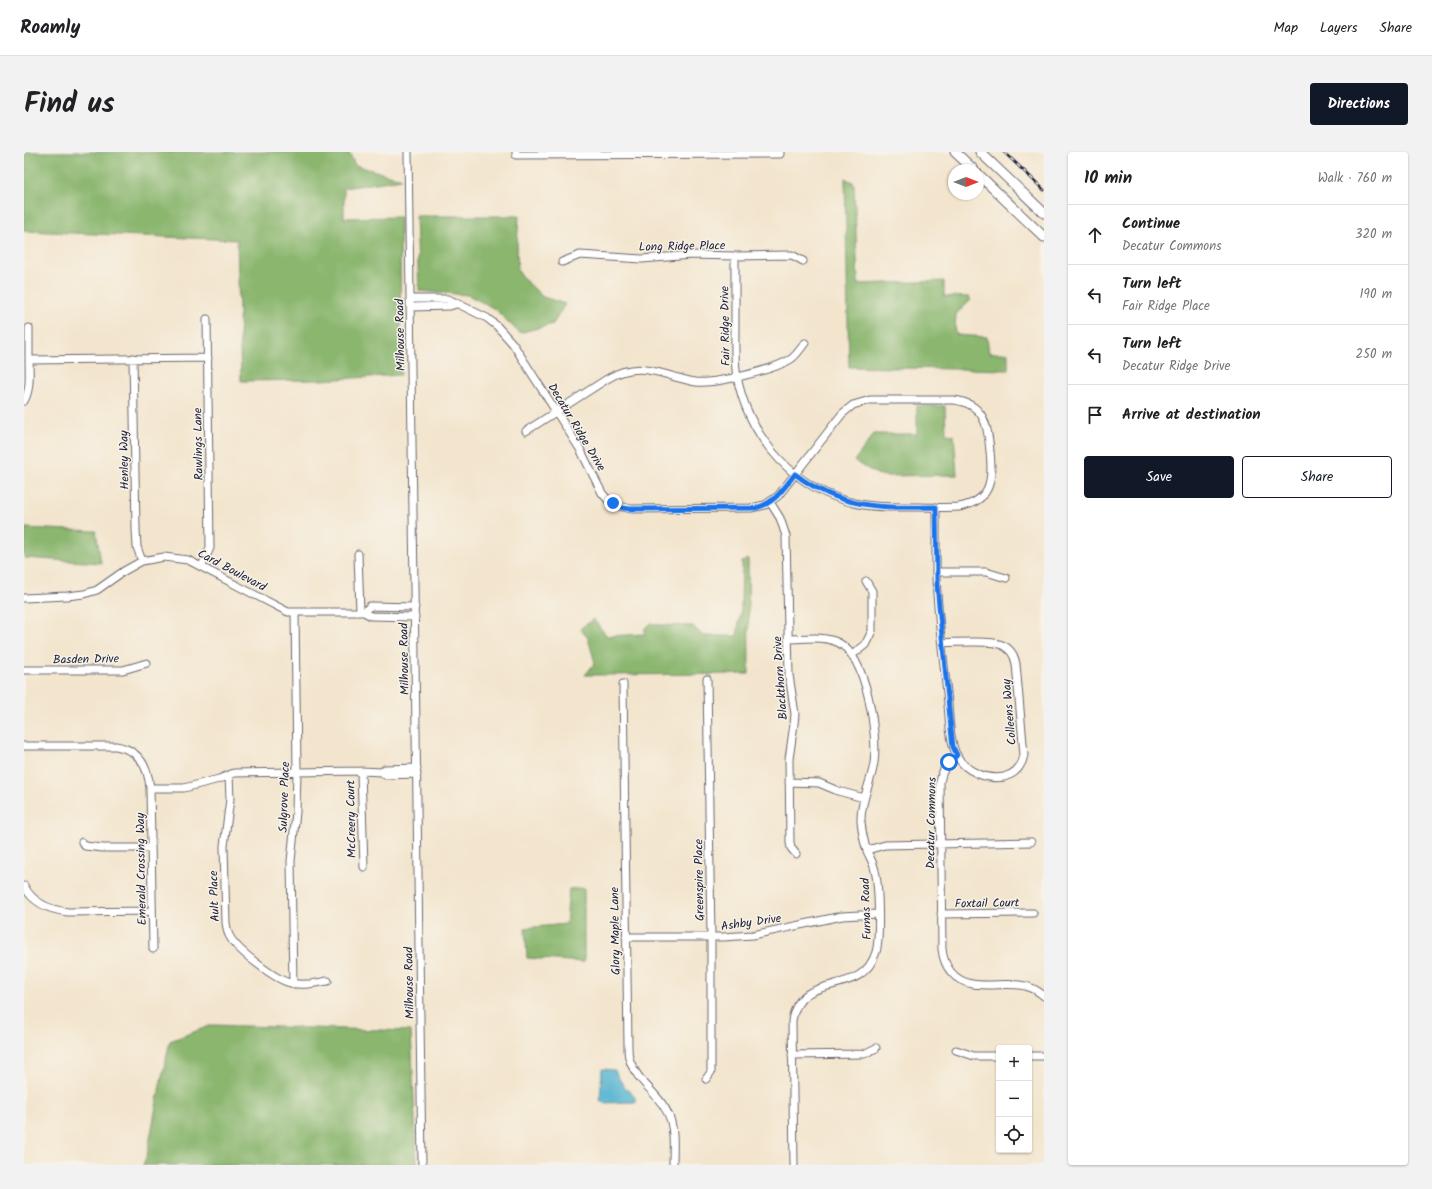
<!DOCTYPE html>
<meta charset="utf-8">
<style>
:root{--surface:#fff;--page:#f2f2f2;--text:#202124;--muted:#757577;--line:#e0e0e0;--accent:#111827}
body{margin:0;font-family:Kalam,sans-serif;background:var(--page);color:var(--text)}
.controls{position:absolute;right:12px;bottom:12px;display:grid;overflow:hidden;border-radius:4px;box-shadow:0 1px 3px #0004}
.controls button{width:36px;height:36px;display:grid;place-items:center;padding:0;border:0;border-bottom:1px solid var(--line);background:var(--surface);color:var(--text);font:20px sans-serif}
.compass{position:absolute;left:924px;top:12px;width:36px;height:36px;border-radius:50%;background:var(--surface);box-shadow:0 1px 3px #0004;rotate:90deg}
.stop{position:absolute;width:12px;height:12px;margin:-9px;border:3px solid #1a73e8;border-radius:50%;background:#fff}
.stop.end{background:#1a73e8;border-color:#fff;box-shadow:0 1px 4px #0008}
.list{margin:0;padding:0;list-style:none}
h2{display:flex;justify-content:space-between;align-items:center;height:52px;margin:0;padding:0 16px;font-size:17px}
h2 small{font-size:13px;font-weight:400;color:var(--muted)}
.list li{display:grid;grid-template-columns:26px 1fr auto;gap:12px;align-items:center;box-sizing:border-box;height:60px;padding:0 16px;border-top:1px solid var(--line)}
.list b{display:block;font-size:15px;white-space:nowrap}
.list p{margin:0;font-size:13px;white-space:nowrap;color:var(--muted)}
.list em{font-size:13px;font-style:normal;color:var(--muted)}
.actions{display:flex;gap:8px;padding:12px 16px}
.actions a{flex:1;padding:9px 0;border:1px solid var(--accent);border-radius:4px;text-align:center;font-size:14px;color:var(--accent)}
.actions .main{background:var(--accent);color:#fff}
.icon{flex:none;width:22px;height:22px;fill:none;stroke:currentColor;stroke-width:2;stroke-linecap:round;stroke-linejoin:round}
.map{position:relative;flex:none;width:1020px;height:1013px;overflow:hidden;border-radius:4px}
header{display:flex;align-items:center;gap:24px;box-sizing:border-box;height:56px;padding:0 20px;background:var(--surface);border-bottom:1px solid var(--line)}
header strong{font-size:19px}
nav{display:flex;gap:22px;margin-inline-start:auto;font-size:14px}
.intro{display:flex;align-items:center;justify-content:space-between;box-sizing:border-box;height:96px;padding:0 24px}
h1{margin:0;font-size:28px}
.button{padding:10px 18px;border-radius:4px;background:var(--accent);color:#fff;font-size:14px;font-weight:700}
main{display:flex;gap:24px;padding:0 24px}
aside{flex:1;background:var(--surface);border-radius:4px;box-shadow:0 1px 3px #0004}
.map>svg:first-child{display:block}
</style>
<header>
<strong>Roamly</strong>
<nav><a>Map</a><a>Layers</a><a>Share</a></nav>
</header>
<div class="intro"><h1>Find us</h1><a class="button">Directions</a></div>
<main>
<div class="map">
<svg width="1020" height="1013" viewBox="0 0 1020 1013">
<rect width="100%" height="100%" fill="#f7f3e8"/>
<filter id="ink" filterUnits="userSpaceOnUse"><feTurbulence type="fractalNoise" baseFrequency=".025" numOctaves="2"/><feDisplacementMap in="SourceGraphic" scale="8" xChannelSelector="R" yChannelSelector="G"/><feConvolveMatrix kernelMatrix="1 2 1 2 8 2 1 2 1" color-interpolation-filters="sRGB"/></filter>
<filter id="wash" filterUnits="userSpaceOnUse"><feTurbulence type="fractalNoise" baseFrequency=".012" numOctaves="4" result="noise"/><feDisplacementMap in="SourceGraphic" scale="16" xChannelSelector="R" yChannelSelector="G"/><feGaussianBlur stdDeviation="0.9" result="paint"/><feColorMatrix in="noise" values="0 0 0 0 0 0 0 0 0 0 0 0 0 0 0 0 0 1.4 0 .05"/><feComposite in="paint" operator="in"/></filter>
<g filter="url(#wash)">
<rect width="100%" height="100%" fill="#f3e5cd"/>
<!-- forest -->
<path fill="#8ab66e" stroke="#566c54" d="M0 0H323L325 1 331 13 378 27 320 36V66L376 65 377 223 297 228 217 229 213 88 0 79Z
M821 26 830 31 834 132 920 129V144L945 145 947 148 932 162 931 176 933 183 963 185 965 201H984V218L825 215Z
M392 64H495L493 95 494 119 500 127 519 145 541 152 529 172 495 181 471 157 444 143 395 139Z
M893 254H921L922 282 930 283 933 323 861 324 853 322 830 309 850 282H893Z
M0 376 72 379 77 411 0 406Z
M724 407 725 522 561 523 571 511 564 486 556 477 569 467 583 484 621 482V476L627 471 635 473 669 474 679 484H713L717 456 718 410Z
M560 736V810L503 806 501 776 542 772 545 737Z
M188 873 387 879 393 1013H119L123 1003 136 933 146 889Z"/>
<!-- water -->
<path fill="#51b3d0" stroke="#3a6a86" d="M578 917 591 918C595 929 602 937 611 945V950L579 951 576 948Z"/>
</g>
<g filter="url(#ink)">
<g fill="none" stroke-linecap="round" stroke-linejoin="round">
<defs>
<path id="minor" d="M384 0 398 1013
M492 0V3L756 2V0
M538 110 556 103 618 107 668 103 711 104 768 103 779 109
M387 147H424L463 166 473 174 489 192 556 297 578 341 584 348 591 353 607 357 727 356 741 353 754 344 818 262 829 253 846 248H929C960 251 964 273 966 299 969 327 968 349 935 355 921 356 907 355 893 355 873 355 854 356 835 352 772 339 726 288 713 225 710 209 711 192 711 176 711 152 711 128 711 104
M387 155 426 154 432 152
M5 176V208
M109 206 112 377 113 395 118 409
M0 249C7 237 5 221 5 208L184 206
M502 279 583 227C608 212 625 217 651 225 658 227 665 229 672 230 692 232 750 218 767 207 772 204 777 196 781 191
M746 350 756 366 762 384 765 523 771 562 770 572 765 607 766 691 767 696 772 702
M912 355C912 379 912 402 912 426 914 464 919 503 923 541 925 558 925 590 933 604 942 620 963 628 980 625 991 622 998 614 1000 603L992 512C988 489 969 490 950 490 939 490 929 490 918 491
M334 402 336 460
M178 414 186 396 183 167
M912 420H962L982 426
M0 446 43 444 60 442 73 438 100 419 118 409 140 405 164 408 264 460H340L347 464 391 465
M340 460 346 454 391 455
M764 487C780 487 800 483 815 491 843 506 854 582 850 611 847 631 836 650 837 670 838 680 840 690 843 699 846 706 850 712 851 719 855 733 856 787 852 800 837 849 776 816 768 869L770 1013
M828 503 841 493 848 479V439L842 429
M0 518H99L123 511
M599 532 604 894C604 898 604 904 606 909 613 930 637 943 645 964 651 978 649 998 649 1013
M0 594H92C115 598 124 614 126 636L129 797
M933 603C923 609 918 619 916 630L918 797C919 806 921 813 927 820 945 842 977 828 1001 834 1008 835 1014 839 1020 844
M393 616 361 617 358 620 361 623 393 622
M337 619 340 715
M205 623 206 647 200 694 202 771C203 775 203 780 205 783 211 797 253 829 267 831 280 834 292 831 304 829
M765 630 795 631 814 639 840 646
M126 636H160L195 627 210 621 337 619 358 620
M58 690 61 694 79 696H127
M843 698 861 693 1007 690
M0 734C9 751 26 758 44 760L128 759
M917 762 1009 761
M602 785H699L729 783 818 764 854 762
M269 832 267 709 272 660 273 619 271 460
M932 898 950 904H975
M768 903 840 902 852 896
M1005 904H1020
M682 927 687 920V786L683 527"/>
<path id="major" d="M931 0 950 18
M956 0 1020 61
M954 22 1020 85"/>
</defs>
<!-- minor casing -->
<use href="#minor" stroke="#6b666e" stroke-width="9"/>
<!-- major casing -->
<use href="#major" stroke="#6b666e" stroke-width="11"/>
<!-- minor -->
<use href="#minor" stroke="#fff" stroke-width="7"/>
<!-- major -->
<use href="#major" stroke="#fff" stroke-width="9"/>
<defs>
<path id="rail" d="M980 0 1020 38"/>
</defs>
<!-- rail casing -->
<use href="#rail" stroke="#22223b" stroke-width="3"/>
<!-- rail -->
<use href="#rail" stroke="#f7f3e8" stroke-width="1.5" stroke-dasharray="4.5" stroke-linecap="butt"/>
</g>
</g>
<g fill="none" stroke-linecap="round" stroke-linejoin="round" filter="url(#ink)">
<!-- route -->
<path stroke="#1a73e8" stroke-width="5" d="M589 351 599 356 606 357 732 356C751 351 760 336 771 322 817 357 857 356 912 355L913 433 926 567 929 595 933 603 925 610"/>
</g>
<g text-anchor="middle" stroke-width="3" stroke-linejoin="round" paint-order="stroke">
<!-- street labels -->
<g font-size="12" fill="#22223b" stroke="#f7f3e8">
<text transform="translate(658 94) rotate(-1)" y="4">Long Ridge Place</text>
<text transform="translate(701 174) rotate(-91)" y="4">Fair Ridge Drive</text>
<text transform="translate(376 183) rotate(-91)" y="4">Milhouse Road</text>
<text transform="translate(553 275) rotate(59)" y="4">Decatur Ridge Drive</text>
<text transform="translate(174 292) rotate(-91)" y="4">Rawlings Lane</text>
<text transform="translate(100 308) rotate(-91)" y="4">Henley Way</text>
<text transform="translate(208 418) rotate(28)" y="4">Card Boulevard</text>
<text transform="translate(62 507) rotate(-1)" y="4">Basden Drive</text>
<text transform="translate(380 507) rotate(-91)" y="4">Milhouse Road</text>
<text transform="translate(756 526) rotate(-94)" y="4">Blackthorn Drive</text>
<text transform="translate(985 560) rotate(-95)" y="4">Colleens Way</text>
<text transform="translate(260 645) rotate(-88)" y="4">Sulgrove Place</text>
<text transform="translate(327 667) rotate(-91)" y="4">McCreery Court</text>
<text transform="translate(907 671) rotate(-89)" y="4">Decatur Commons</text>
<text transform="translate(117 717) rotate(-91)" y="4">Emerald Crossing Way</text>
<text transform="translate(675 728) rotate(-91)" y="4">Greenspire Place</text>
<text transform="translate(190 744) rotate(-92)" y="4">Ault Place</text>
<text transform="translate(963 751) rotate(-1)" y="4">Foxtail Court</text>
<text transform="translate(842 757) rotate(-92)" y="4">Furnas Road</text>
<text transform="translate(727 770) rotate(-8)" y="4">Ashby Drive</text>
<text transform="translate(591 779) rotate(-91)" y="4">Glory Maple Lane</text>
<text transform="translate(385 831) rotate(-91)" y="4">Milhouse Road</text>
</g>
</g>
</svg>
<div class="controls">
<button>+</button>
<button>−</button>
<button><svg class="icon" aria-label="locate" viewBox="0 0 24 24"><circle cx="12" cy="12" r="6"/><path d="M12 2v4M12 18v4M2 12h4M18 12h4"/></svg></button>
</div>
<svg class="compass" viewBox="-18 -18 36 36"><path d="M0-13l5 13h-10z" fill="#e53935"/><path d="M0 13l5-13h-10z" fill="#757577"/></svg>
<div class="stop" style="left:925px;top:610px"></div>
<div class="stop end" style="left:589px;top:351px"></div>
</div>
<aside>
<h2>10 min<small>Walk · 760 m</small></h2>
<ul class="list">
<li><svg class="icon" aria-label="ahead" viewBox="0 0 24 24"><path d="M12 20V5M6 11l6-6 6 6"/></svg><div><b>Continue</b><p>Decatur Commons</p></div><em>320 m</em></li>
<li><svg class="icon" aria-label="left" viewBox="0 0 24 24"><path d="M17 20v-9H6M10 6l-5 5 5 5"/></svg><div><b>Turn left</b><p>Fair Ridge Place</p></div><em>190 m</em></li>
<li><svg class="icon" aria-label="left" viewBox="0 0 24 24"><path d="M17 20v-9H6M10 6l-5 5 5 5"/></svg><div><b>Turn left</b><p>Decatur Ridge Drive</p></div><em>250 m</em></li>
<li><svg class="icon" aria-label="arrive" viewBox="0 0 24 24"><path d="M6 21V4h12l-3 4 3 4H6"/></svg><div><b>Arrive at destination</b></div></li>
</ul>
<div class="actions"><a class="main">Save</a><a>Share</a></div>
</aside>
</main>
